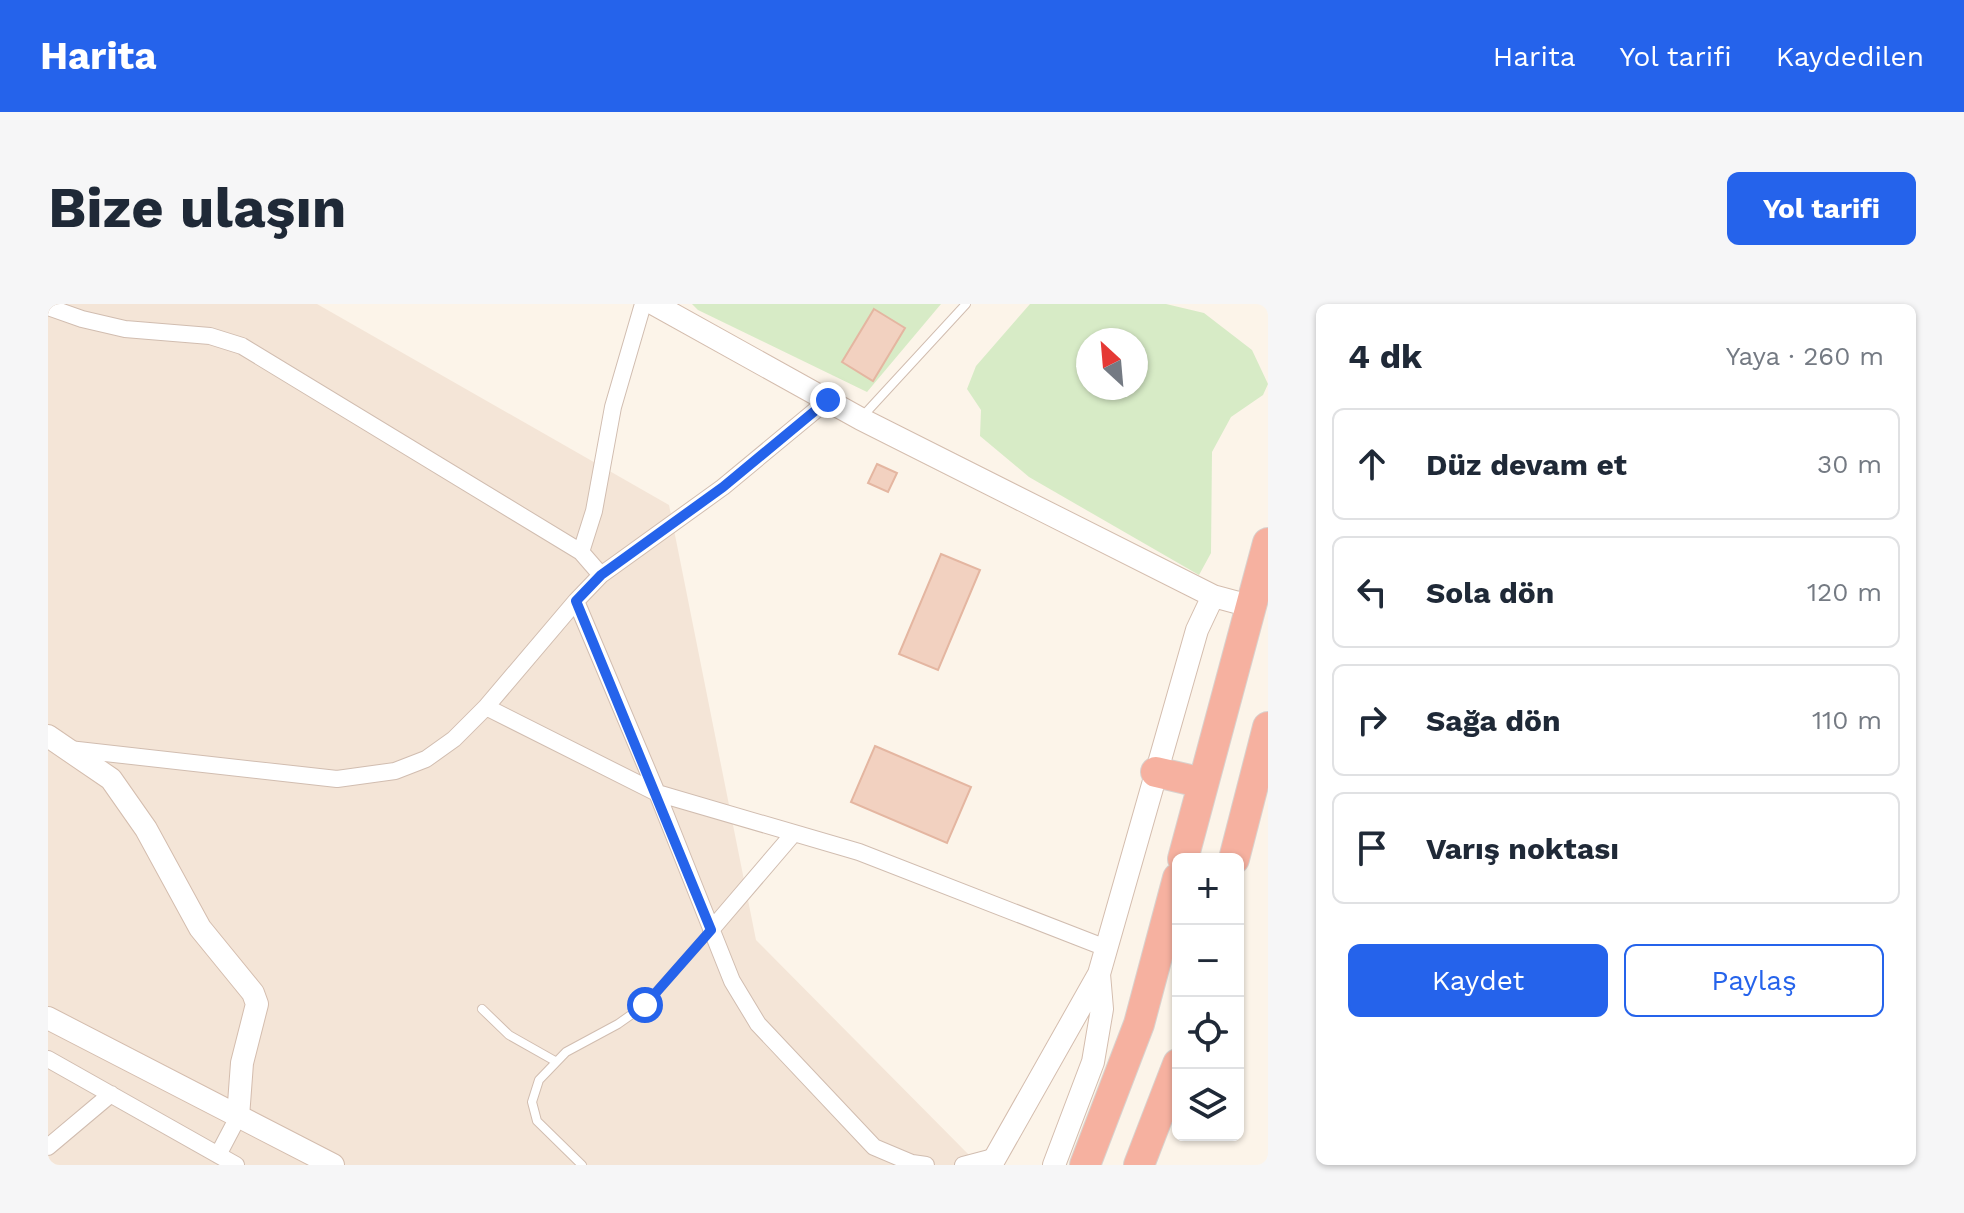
<!DOCTYPE html>
<html lang="tr">
<meta charset="utf-8">
<style>
:root{--surface:#fff;--page:#f6f6f7;--text:#1f2937;--muted:#747a83;--line:#e0e1e3;--accent:#2563eb}
body{margin:0;font-family:"Work Sans",sans-serif;background:var(--page);color:var(--text)}
.controls{position:absolute;right:24px;bottom:24px;display:grid;overflow:hidden;border-radius:12px;box-shadow:0 2px 6px #0004}
.controls button{width:72px;height:72px;display:grid;place-items:center;padding:0;border:0;border-bottom:2px solid var(--line);background:var(--surface);color:var(--text);font:40px sans-serif}
.compass{position:absolute;left:1028px;top:24px;width:72px;height:72px;border-radius:50%;background:var(--surface);box-shadow:0 2px 6px #0004;rotate:334deg}
.stop{position:absolute;width:24px;height:24px;margin:-18px;border:6px solid #2563eb;border-radius:50%;background:#fff}
.stop.end{background:#2563eb;border-color:#fff;box-shadow:0 2px 8px #0008}
.list{margin:0;padding:0;list-style:none}
h2{display:flex;justify-content:space-between;align-items:center;height:104px;margin:0;padding:0 32px;font-size:34px}
h2 small{font-size:26px;font-weight:400;color:var(--muted)}
.list li{display:grid;grid-template-columns:52px 1fr auto;gap:24px;align-items:center;box-sizing:border-box;height:112px;margin:0 16px 16px;padding:0 16px;border:2px solid var(--line);border-radius:12px}
.list b{display:block;font-size:30px;white-space:nowrap}
.list em{font-size:26px;font-style:normal;color:var(--muted)}
.actions{display:flex;gap:16px;padding:24px 32px}
.actions a{flex:1;padding:18px 0;border:2px solid var(--accent);border-radius:12px;text-align:center;font-size:28px;color:var(--accent)}
.actions .main{background:var(--accent);color:#fff}
.icon{flex:none;width:44px;height:44px;fill:none;stroke:currentColor;stroke-width:2;stroke-linecap:round;stroke-linejoin:round}
.map{position:relative;flex:none;width:1220px;height:861px;overflow:hidden;border-radius:12px}
header{display:flex;align-items:center;gap:48px;box-sizing:border-box;height:112px;padding:0 40px;background:var(--accent);color:#fff}
header strong{font-size:38px}
nav{display:flex;gap:44px;margin-inline-start:auto;font-size:28px}
.intro{display:flex;align-items:center;justify-content:space-between;box-sizing:border-box;height:192px;padding:0 48px}
h1{margin:0;font-size:56px}
.button{padding:20px 36px;border-radius:12px;background:var(--accent);color:#fff;font-size:28px;font-weight:700}
main{display:flex;gap:48px;padding:0 48px}
aside{flex:1;background:var(--surface);border-radius:12px;box-shadow:0 2px 6px #0004}
.map>svg:first-child{display:block}
</style>
<header>
<strong>Harita</strong>
<nav><a>Harita</a><a>Yol tarifi</a><a>Kaydedilen</a></nav>
</header>
<div class="intro"><h1>Bize ulaşın</h1><a class="button">Yol tarifi</a></div>
<main>
<div class="map">
<svg width="1220" height="861" viewBox="0 0 1220 861">
<rect width="100%" height="100%" fill="#fcf4e9"/>
<!-- residential -->
<path fill="#f4e5d7" d="M0 0H269L621 201 708 636 924 854 921 861H0Z"/>
<!-- green -->
<path fill="#d7ebc6" fill-rule="evenodd" d="M644 0H893L819 88 650 6Z
M982 0H1118L1156 9 1204 46 1220 80 1215 91 1183 113 1164 148 1163 249 1151 271 981 173 932 132 933 106 919 85 928 62ZM1040 36H1088V84H1040Z"/>
<!-- building -->
<path fill="#f2d1c0" stroke="#e4b6a1" stroke-width="2" d="M826 5 857 24 825 77 794 58Z
M829 160 849 169 840 188 820 179Z
M893 250 932 266 890 366 851 350Z
M827 442 923 483 899 539 803 498Z"/>
<g fill="none" stroke-linecap="round" stroke-linejoin="round">
<defs>
<path id="lane" d="M813 114 918 0
M434 705 461 731 507 757
M534 861 489 817 484 798 491 776 518 748 570 720 597 701 663 626"/>
<path id="street" d="M0 3 34 15 77 25 162 32 194 42 533 248 553 271
M780 96 675 183 553 271 528 297 609 489 811 548 1058 644
M533 248 546 207 565 103 595 0
M438 403 528 297
M21 445 289 475 347 467 378 455 406 435 438 403 609 489 684 677 710 720 826 843 864 859 878 861
M663 626 746 529
M0 755 188 861
M0 843 63 790
M170 851 190 813
M915 861 949 852"/>
<path id="secondary" d="M606 0 813 115 1165 292
M0 432 63 475 98 525 152 624 205 689 209 700 194 759 190 813
M0 714 285 861
M943 861 1051 670 1149 326 1165 292 1202 302
M1006 861 1045 758 1054 705 1051 670"/>
<path id="highway" d="M1108 468 1155 479
M1135 555 1220 239
M1186 555 1220 423
M1037 861 1091 720 1130 574
M1091 861 1130 760"/>
</defs>
<!-- lane casing -->
<use href="#lane" stroke="#d1bdb0" stroke-width="10"/>
<!-- street casing -->
<use href="#street" stroke="#d1bdb0" stroke-width="18"/>
<!-- secondary casing -->
<use href="#secondary" stroke="#d4bdae" stroke-width="24"/>
<!-- highway casing -->
<use href="#highway" stroke="#d9d1cd" stroke-width="32"/>
<!-- lane -->
<use href="#lane" stroke="#fff" stroke-width="8"/>
<!-- street -->
<use href="#street" stroke="#fff" stroke-width="16"/>
<!-- secondary -->
<use href="#secondary" stroke="#fff" stroke-width="22"/>
<!-- highway -->
<use href="#highway" stroke="#f6b1a0" stroke-width="30"/>
</g>
<g fill="none" stroke-linecap="round" stroke-linejoin="round">
<!-- route -->
<path stroke="#2563eb" stroke-width="10" d="M597 701 663 626 528 297 553 271 675 183 780 96"/>
</g>
</svg>
<div class="controls">
<button>+</button>
<button>−</button>
<button><svg class="icon" aria-label="locate" viewBox="0 0 24 24"><circle cx="12" cy="12" r="6"/><path d="M12 2v4M12 18v4M2 12h4M18 12h4"/></svg></button>
<button><svg class="icon" aria-label="layers" viewBox="0 0 24 24"><path d="M12 4l9 5-9 5-9-5zM3 14l9 5 9-5"/></svg></button>
</div>
<svg class="compass" viewBox="-18 -18 36 36"><path d="M0-13l5 13h-10z" fill="#e53935"/><path d="M0 13l5-13h-10z" fill="#747a83"/></svg>
<div class="stop" style="left:597px;top:701px"></div>
<div class="stop end" style="left:780px;top:96px"></div>
</div>
<aside>
<h2>4 dk<small>Yaya · 260 m</small></h2>
<ul class="list">
<li><svg class="icon" aria-label="ahead" viewBox="0 0 24 24"><path d="M12 20V5M6 11l6-6 6 6"/></svg><div><b>Düz devam et</b></div><em>30 m</em></li>
<li><svg class="icon" aria-label="left" viewBox="0 0 24 24"><path d="M17 20v-9H6M10 6l-5 5 5 5"/></svg><div><b>Sola dön</b></div><em>120 m</em></li>
<li><svg class="icon" aria-label="right" viewBox="0 0 24 24"><path d="M7 20v-9h11M14 6l5 5-5 5"/></svg><div><b>Sağa dön</b></div><em>110 m</em></li>
<li><svg class="icon" aria-label="arrive" viewBox="0 0 24 24"><path d="M6 21V4h12l-3 4 3 4H6"/></svg><div><b>Varış noktası</b></div></li>
</ul>
<div class="actions"><a class="main">Kaydet</a><a>Paylaş</a></div>
</aside>
</main>
